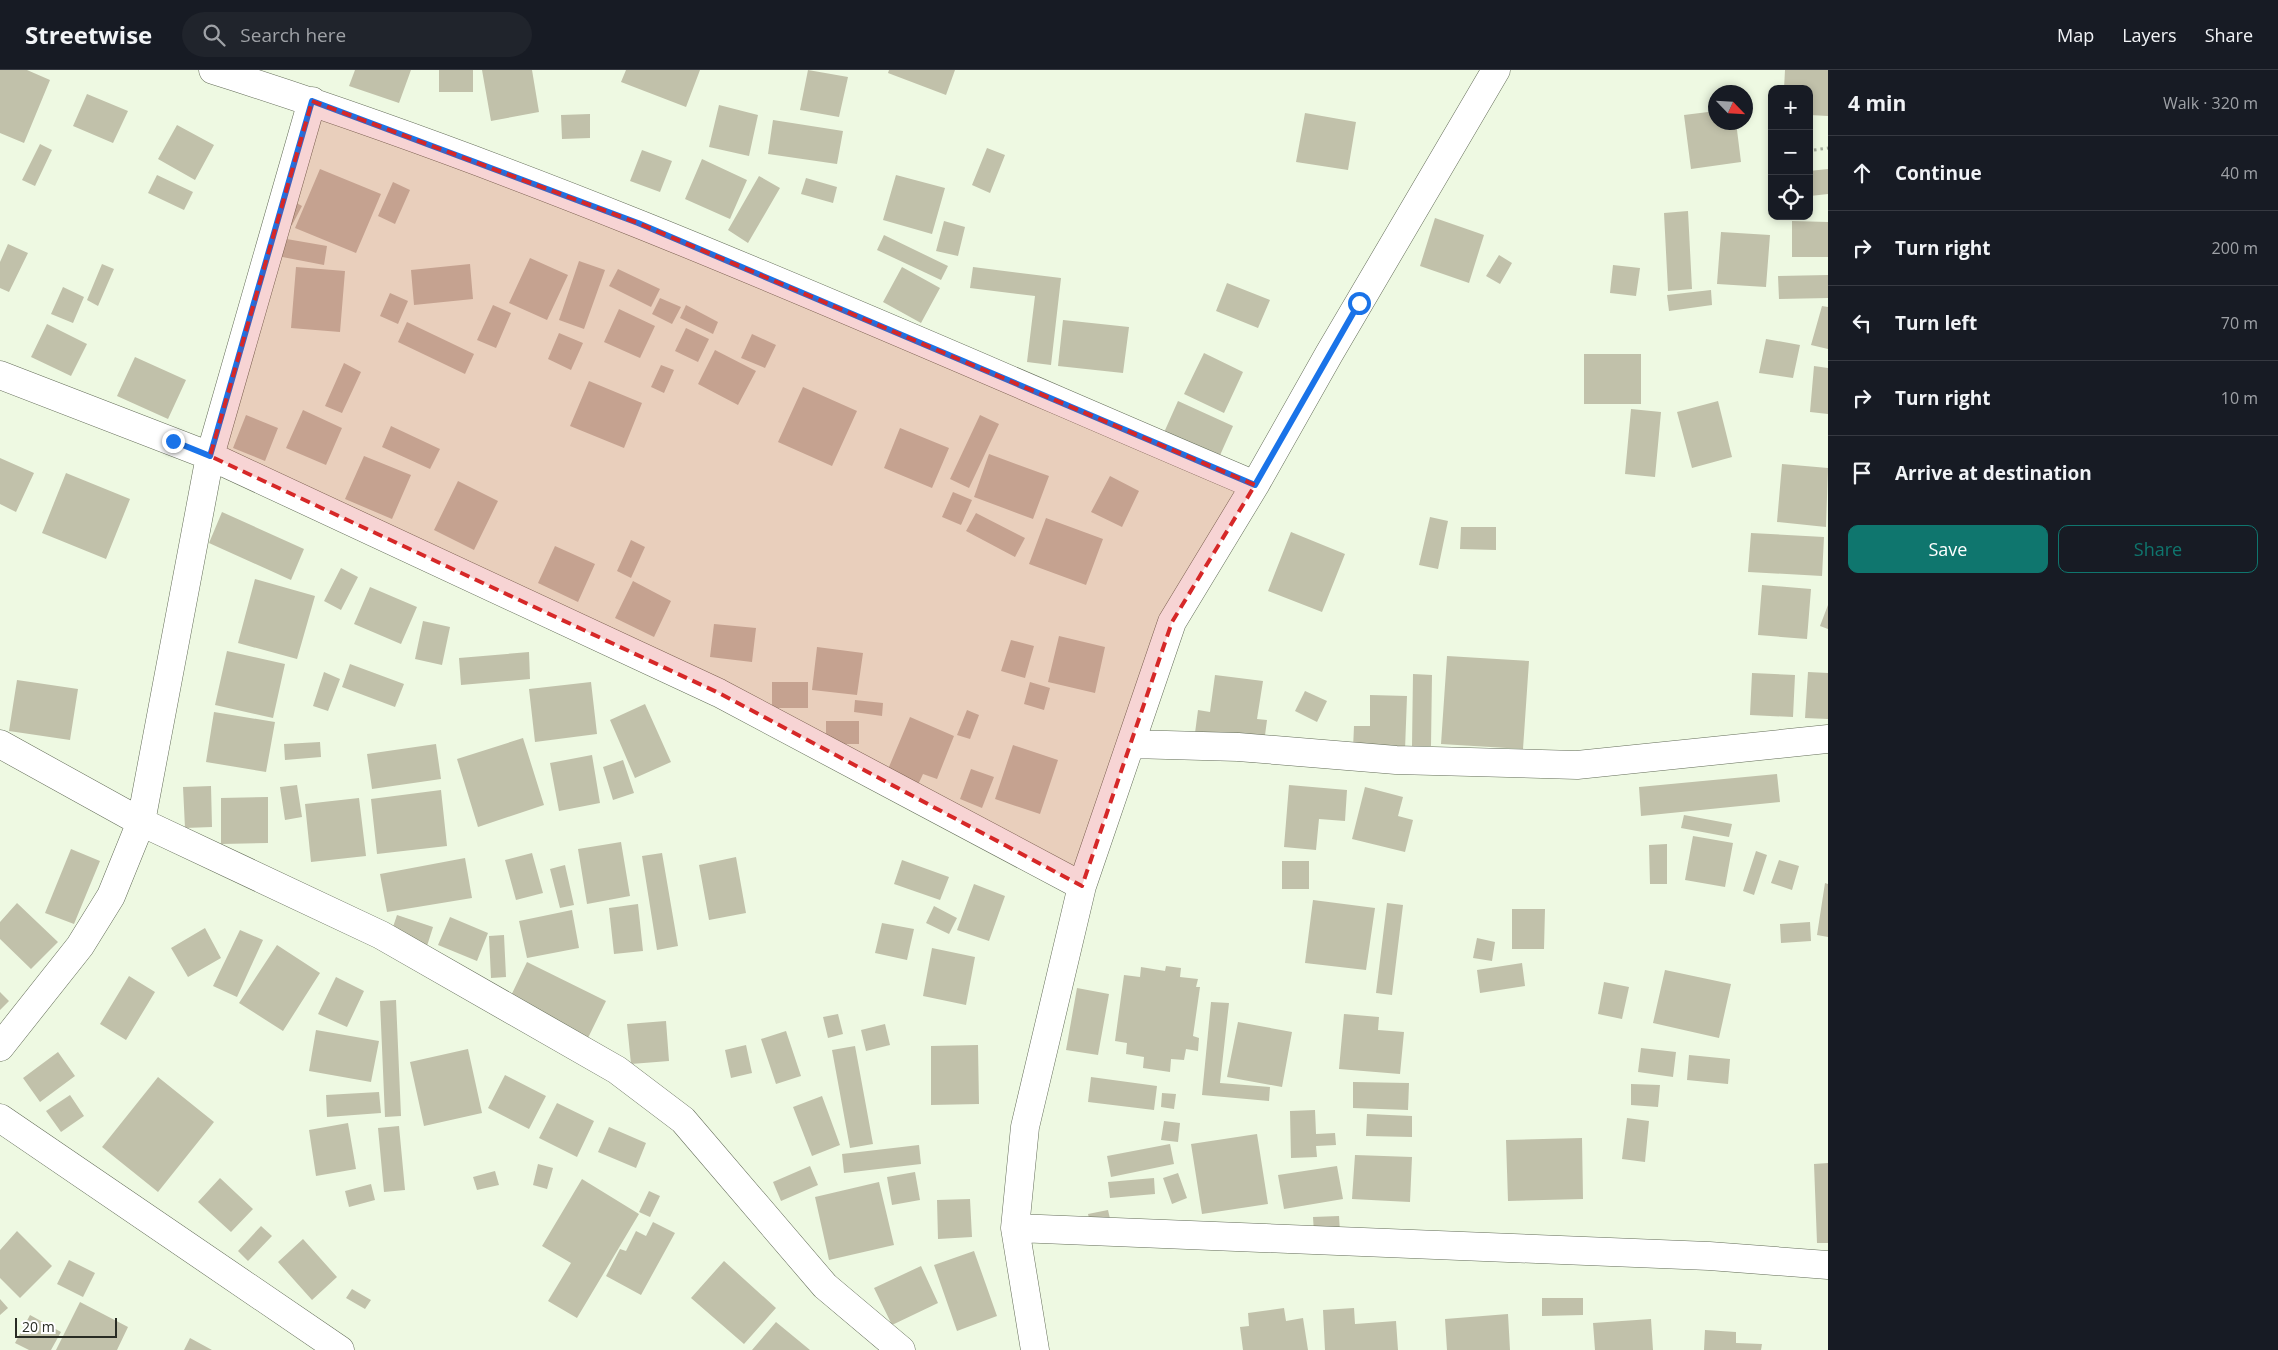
<!DOCTYPE html>
<meta charset="utf-8">
<style>
:root{--surface:#171b24;--page:#20242c;--text:#f1f3f6;--muted:#9ea1a6;--line:#363941;--accent:#0f766e}
body{margin:0;font-family:"Open Sans",sans-serif;background:var(--page);color:var(--text)}
.controls{position:absolute;right:15px;top:15px;display:grid;overflow:hidden;border-radius:10px;box-shadow:0 2px 8px #0003}
.controls button{width:45px;height:45px;display:grid;place-items:center;padding:0;border:0;border-bottom:1px solid var(--line);background:var(--surface);color:var(--text);font:25px sans-serif}
.compass{position:absolute;left:1708px;top:15px;width:45px;height:45px;border-radius:50%;background:var(--surface);box-shadow:0 2px 8px #0003;rotate:115deg}
.scale{position:absolute;left:15px;bottom:12px;width:102px;box-sizing:border-box;padding-left:5px;border:2px solid #292c24;border-top:0;font-size:14px;line-height:18px;white-space:nowrap;color:#292c24;-webkit-text-stroke:4px #fff;paint-order:stroke}
.stop{position:absolute;width:15px;height:15px;margin:-11px;border:4px solid #1a73e8;border-radius:50%;background:#fff}
.stop.end{background:#1a73e8;border-color:#fff;box-shadow:0 1px 5px #0008}
.list{margin:0;padding:0;list-style:none}
h2{display:flex;justify-content:space-between;align-items:center;height:65px;margin:0;padding:0 20px;font-size:21px}
h2 small{font-size:16px;font-weight:400;color:var(--muted)}
.list li{display:grid;grid-template-columns:32px 1fr auto;gap:15px;align-items:center;box-sizing:border-box;height:75px;padding:0 20px;border-top:1px solid var(--line)}
.list b{display:block;font-size:19px;white-space:nowrap}
.list em{font-size:16px;font-style:normal;color:var(--muted)}
.actions{display:flex;gap:10px;padding:15px 20px}
.actions a{flex:1;padding:11px 0;border:1px solid var(--accent);border-radius:10px;text-align:center;font-size:18px;color:var(--accent)}
.actions .main{background:var(--accent);color:#fff}
.icon{flex:none;width:28px;height:28px;fill:none;stroke:currentColor;stroke-width:2;stroke-linecap:round;stroke-linejoin:round}
.map{position:relative;flex:none;width:1828px;height:1280px;overflow:hidden}
header{display:flex;align-items:center;gap:30px;box-sizing:border-box;height:70px;padding:0 25px;background:var(--surface);border-bottom:1px solid var(--line)}
header strong{font-size:24px}
nav{display:flex;gap:28px;margin-inline-start:auto;font-size:18px}
.search{width:350px;height:45px;background:var(--page);display:flex;align-items:center;gap:12px;box-sizing:border-box;padding:0 18px;border-radius:28px;color:var(--muted);font-size:19px}
main{display:flex}
aside{flex:1;background:var(--surface)}
.map>svg:first-child{display:block}
</style>
<header>
<strong>Streetwise</strong>
<div class="search"><svg class="icon" aria-label="search" viewBox="0 0 24 24"><circle cx="10" cy="10" r="6"/><path d="M15 15l6 6"/></svg>Search here</div>
<nav><a>Map</a><a>Layers</a><a>Share</a></nav>
</header>
<main>
<div class="map">
<svg width="1828" height="1280" viewBox="0 0 1828 1280">
<rect width="100%" height="100%" fill="#eef9e2"/>
<!-- building -->
<path fill="#c1c1aa" d="M0 0H27L50 10 24 73 0 63Z
M355 0H411L399 33 349 16Z
M439 0H473V22H439Z
M482 0H532L539 42 491 51Z
M626 0H700L686 37 621 12Z
M808 0 848 7 839 47 800 40Z
M889 0H955L946 25 888 3Z
M1785 0H1828V46L1809 45V19H1784Z
M87 24 128 41 113 73 73 56Z
M719 35 758 45 749 86 709 77Z
M1716 41V52H1736L1741 92 1691 99 1684 45Z
M1305 43 1356 52 1348 100 1296 92Z
M590 44V68L562 69 561 45Z
M773 50 843 61 837 94 768 84Z
M177 55 214 75 195 110 158 89Z
M40 74 52 80 35 116 22 110Z
M987 78 1005 85 990 123 972 115Z
M642 80 672 91 660 122 630 111Z
M702 89 747 110 730 149 685 129Z
M320 99 381 124 356 183 295 158Z
M1828 99V124L1810 126 1809 101Z
M157 105 193 122 184 140 148 123Z
M896 105 945 118 932 164 883 150Z
M759 106 780 118 748 173 728 160Z
M806 108 837 117 833 133 801 124Z
M393 112 410 120 395 154 378 146Z
M289 129 302 136 292 155 279 148Z
M1688 141 1692 219 1668 221 1664 143Z
M1435 148 1484 165 1469 213 1420 196Z
M944 151 965 157 958 186 936 181Z
M1792 151 1828 152V187H1792Z
M1721 162 1770 165 1766 217 1717 214Z
M884 165 948 196 941 210 877 180Z
M275 167 327 176 324 195 272 185Z
M8 174 28 183 9 222 0 218V192Z
M1499 185 1512 193 1500 214 1486 206Z
M530 188 568 205 547 250 509 233Z
M579 191 605 200 584 259 559 250Z
M102 194 114 199 98 236 87 230Z
M470 194 473 229 414 235 411 200Z
M1613 195 1640 198 1636 226 1610 223Z
M296 197 345 201 340 262 291 258Z
M902 197 940 218 921 253 883 232Z
M973 197 1061 208 1051 295 1027 292 1035 226 970 218Z
M618 199 660 219 651 237 609 216Z
M1828 205V228L1779 229 1778 206Z
M1227 213 1270 230 1258 258 1216 241Z
M63 217 84 227 73 253 51 244Z
M1711 220 1712 235 1669 241 1667 225Z
M390 223 408 231 398 254 380 246Z
M660 228 681 237 672 254 652 244Z
M493 235 511 243 496 278 477 270Z
M686 235 718 252 713 264 680 248Z
M1822 236 1828 237V279L1811 275Z
M619 239 655 256 640 288 604 272Z
M1063 250 1129 257 1123 303 1058 296Z
M407 252 474 284 465 304 398 272Z
M47 254 87 274 71 306 31 287Z
M686 258 709 269 698 292 675 281Z
M559 263 583 273 571 300 548 289Z
M752 264 776 275 765 298 741 288Z
M1766 269 1800 275 1793 308 1759 303Z
M715 280 756 301 738 335 698 314Z
M1204 283 1243 302 1224 343 1184 324Z
M1584 284H1641V334H1584Z
M135 287 186 310 168 349 117 326Z
M344 293 361 302 342 343 325 336Z
M661 295 674 300 664 323 651 317Z
M1814 296 1828 298V344L1810 342Z
M589 311 642 333 624 378 570 356Z
M803 317 857 341 832 396 778 372Z
M1178 331 1233 356 1213 401 1158 376Z
M1718 331 1732 387 1692 398 1677 342Z
M1631 339 1661 342 1655 407 1625 404Z
M303 340 342 358 326 395 286 378Z
M246 345 278 358 265 391 233 378Z
M980 345 999 354 969 418 950 409Z
M391 356 440 379 430 399 382 377Z
M900 358 949 378 932 418 884 398Z
M989 384 1049 406 1033 449 974 427Z
M364 386 411 405 392 449 345 429Z
M0 388 34 403 16 442 0 434Z
M1782 394 1828 398 1826 457 1777 452Z
M66 403 130 429 106 489 42 463Z
M1110 406 1139 421 1122 457 1091 442Z
M458 411 498 431 474 480 434 460Z
M953 422 972 430 961 455 942 447Z
M222 442 304 479 291 510 209 473Z
M976 443 1025 468 1015 487 966 461Z
M1430 447 1448 451 1438 499 1419 495Z
M1046 448 1103 469 1086 515 1029 494Z
M1461 457H1496V480L1460 479Z
M1291 462 1345 484 1322 542 1268 521Z
M1751 463 1824 467 1822 506 1748 502Z
M631 470 645 477 631 508 617 501Z
M555 476 595 494 578 532 538 513Z
M341 498 358 507 341 540 324 531Z
M255 509 315 526 297 589 238 573Z
M633 511 671 531 654 567 615 548Z
M1762 515 1811 519 1807 569 1758 565Z
M370 517 417 537 401 574 354 554Z
M1828 535V559L1820 556Z
M423 551 450 557 442 595 415 589Z
M714 554 756 558 752 592 710 587Z
M1059 566 1105 577 1095 623 1048 612Z
M1011 570 1034 576 1025 608 1001 601Z
M817 577 863 583 857 625 812 620Z
M227 581 285 594 273 648 215 635Z
M529 582 530 609 461 615 459 588Z
M1447 586 1529 591 1523 679 1441 674Z
M350 594 404 614 395 637 342 617Z
M324 602 340 609 328 641 313 636Z
M1808 602 1828 603V649L1805 648Z
M1752 603 1795 605 1793 647 1750 645Z
M1413 604 1432 605 1431 676H1412Z
M1215 605 1263 611 1257 649 1267 650 1264 673 1195 663 1198 640 1210 642Z
M17 610 78 619 70 670 9 661Z
M591 612 597 664 535 672 529 619Z
M772 612H808V638H772Z
M1030 612 1050 618 1044 640 1024 634Z
M1305 621 1327 631 1317 652 1295 641Z
M1370 625 1407 626 1405 680 1353 679 1354 656H1370Z
M855 630 883 633 882 646 854 642Z
M645 634 671 692 635 708 610 650Z
M967 640 979 645 970 669 957 665Z
M214 642 275 652 266 702 206 692Z
M910 647 954 666 937 709 923 704 917 717 886 704Z
M826 651H859V674H826Z
M523 668 544 735 478 757 457 689Z
M320 672 321 687 285 690 284 674Z
M436 674 441 709 372 719 367 684Z
M1013 675 1058 690 1040 744 995 729Z
M592 685 600 733 559 741 550 693Z
M623 690 634 723 613 730 603 697Z
M971 699 994 707 982 738 960 729Z
M1777 704 1780 732 1641 746 1639 717Z
M297 715 302 747 285 750 280 717Z
M1289 715 1347 720 1345 751 1319 749 1316 780 1284 777Z
M211 716 212 757 185 758 183 717Z
M1365 717 1403 727 1398 746 1413 750 1405 782 1352 769Z
M441 720 447 776 377 784 371 729Z
M268 727V773L221 774V728Z
M359 728 366 786 311 792 305 734Z
M1684 745 1732 754 1729 767 1681 758Z
M1693 766 1733 773 1725 817 1685 810Z
M621 772 630 826 587 834 578 779Z
M1667 774V814H1650L1649 775Z
M71 779 100 791 74 854 45 843Z
M1756 781 1767 785 1754 825 1743 821Z
M532 783 543 823 516 830 505 790Z
M662 783 678 876 657 880 642 786Z
M736 787 746 843 709 850 699 795Z
M465 788 472 828 387 842 380 804Z
M902 790 949 807 940 830 894 814Z
M1779 790 1799 796 1792 820 1771 813Z
M1282 791H1309V819H1282Z
M565 795 574 835 560 838 550 799Z
M1825 813 1828 814V867L1817 865Z
M974 814 1005 826 989 871 957 860Z
M1313 830 1375 838 1366 900 1305 893Z
M17 833 58 872 31 899 0 869V852Z
M1387 833 1403 835 1392 925 1376 923Z
M638 834 643 881 614 884 609 838Z
M934 836 957 848 949 864 926 853Z
M1512 839H1545L1544 879H1512Z
M572 840 579 878 527 888 519 851Z
M397 845 433 857 427 876 391 863Z
M450 847 488 863 477 891 438 875Z
M1810 852 1811 871 1781 873 1780 854Z
M882 853 914 859 907 890 875 883Z
M205 858 221 888 188 907 171 878Z
M240 860 263 870 237 927 213 916Z
M504 865 506 907 491 908 489 866Z
M1477 868 1495 872 1492 891 1473 888Z
M277 875 320 903 283 961 239 933Z
M932 878 975 887 966 935 923 926Z
M527 892 606 931 587 970 508 932Z
M1522 893 1525 916 1480 923 1477 900Z
M1166 896 1181 898 1180 907 1198 909 1196 917H1200L1193 966 1199 968 1198 981 1186 979 1184 990 1171 989 1170 1002 1143 998 1144 987 1126 984 1127 973 1115 971 1124 905 1140 907 1141 897 1165 901Z
M1665 900 1731 914 1719 968 1653 953Z
M129 906 155 922 126 970 100 954Z
M336 907 364 921 347 957 318 944Z
M1604 912 1629 917 1622 949 1598 944Z
M1077 918 1109 924 1098 985 1066 980Z
M0 922 9 931 0 940Z
M396 930 401 1046 385 1047 380 931Z
M1211 932 1229 933 1220 1013 1270 1017 1269 1031 1202 1025Z
M838 944 843 964 828 968 823 947Z
M1344 944 1379 947 1378 960 1404 962 1400 1004 1339 999Z
M666 951 669 991 631 994 627 954Z
M1238 952 1292 962 1282 1017 1227 1007Z
M885 954 890 975 866 981 861 960Z
M316 960 379 971 371 1012 309 1001Z
M786 961 801 1006 776 1014 761 969Z
M746 975 752 1003 731 1008 725 980Z
M978 975 979 1034 931 1035V976Z
M855 976 873 1074 850 1078 832 980Z
M1641 978 1676 982 1673 1007 1638 1002Z
M468 979 482 1043 424 1056 410 992Z
M58 982 75 1006 40 1032 23 1008Z
M1689 985 1730 989 1728 1014 1687 1010Z
M505 1005 546 1026 529 1059 488 1038Z
M158 1007 214 1052 158 1122 102 1077Z
M1091 1007 1157 1016 1154 1040 1088 1032Z
M1353 1012 1409 1013 1408 1040 1353 1038Z
M1631 1014 1660 1015 1658 1037 1631 1035Z
M379 1022 381 1043 327 1047 326 1025Z
M1162 1023 1176 1024 1174 1039 1161 1037Z
M70 1025 84 1046 61 1062 46 1041Z
M822 1026 840 1075 812 1086 793 1037Z
M557 1033 594 1051 577 1087 539 1068Z
M1315 1040 1316 1064 1335 1063 1336 1075 1316 1076 1317 1087 1291 1088 1290 1041Z
M1367 1044 1412 1046V1067L1366 1066Z
M1627 1048 1649 1051 1645 1092 1622 1089Z
M1164 1051 1180 1053 1178 1072 1161 1070Z
M348 1053 356 1099 316 1106 309 1060Z
M399 1056 405 1120 384 1122 378 1058Z
M609 1057 646 1073 636 1098 598 1082Z
M1257 1064 1268 1134 1202 1144 1191 1074Z
M1582 1068 1583 1129 1508 1131 1506 1070Z
M1170 1074 1174 1094 1111 1107 1107 1086Z
M919 1075 921 1094 844 1103 842 1084Z
M1355 1085 1412 1087 1410 1132 1352 1129Z
M1828 1093V1173H1817L1814 1094Z
M538 1094 553 1098 547 1119 533 1115Z
M810 1096 818 1115 781 1131 773 1112Z
M1337 1096 1343 1129 1284 1139 1278 1105Z
M495 1101 499 1115 477 1120 473 1107Z
M915 1102 920 1130 892 1135 887 1107Z
M1178 1103 1187 1128 1172 1134 1163 1108Z
M220 1108 253 1139 231 1162 198 1132Z
M1154 1108 1155 1124 1110 1128 1108 1112Z
M582 1109 639 1144 577 1248 548 1231 571 1193 542 1176Z
M879 1112 894 1175 829 1190 815 1127Z
M371 1114 375 1130 349 1137 345 1121Z
M649 1121 660 1126 650 1147 639 1142Z
M970 1129 972 1167 938 1169 937 1130Z
M1108 1140 1111 1153 1091 1157 1088 1144Z
M1339 1146 1340 1162 1314 1163 1313 1147Z
M653 1152 675 1163 641 1225 606 1206 620 1179 626 1181 636 1161 646 1166Z
M261 1156 272 1166 248 1191 238 1181Z
M17 1161 52 1196 20 1228 0 1208V1180Z
M303 1169 337 1207 312 1230 278 1192Z
M974 1181 997 1246 957 1261 934 1195Z
M69 1190 95 1203 83 1227 57 1214Z
M724 1191 776 1238 744 1274 691 1228Z
M921 1196 938 1233 892 1255 874 1218Z
M352 1219 371 1230 365 1239 346 1228Z
M1542 1228H1583V1245L1542 1246Z
M0 1229 8 1238 0 1245Z
M80 1232 128 1257 117 1280H56Z
M1284 1238 1286 1251 1303 1248 1308 1280H1243L1240 1257 1249 1256 1248 1243Z
M1354 1238 1355 1254 1396 1251 1398 1280H1325L1323 1240Z
M1508 1244 1510 1280H1447L1445 1249Z
M30 1245 61 1262 51 1280H29L15 1273Z
M1651 1249 1653 1280H1595L1593 1253Z
M776 1252 810 1280H752Z
M1705 1260 1736 1262V1273L1762 1274 1761 1280H1704Z
M190 1268 212 1280H184Z"/>
<g fill="none" stroke-linecap="round" stroke-linejoin="round">
<defs>
<path id="street" d="M213 0C570 112 911 269 1255 415
M0 305 210 386 719 623 1082 816
M0 674 141 752 381 865 617 1000 683 1050 825 1216 901 1280
M1131 674 1238 677 1396 690 1577 695 1828 669
M0 977 80 876 111 826 141 752 210 386 312 31
M1015 1158 1709 1186 1828 1195
M1035 1280 1015 1158 1025 1057 1082 816 1172 552 1255 415 1329 284 1496 0"/>
<path id="secondary" d="M0 1048 340 1280"/>
</defs>
<!-- street casing -->
<use href="#street" stroke="#646d59" stroke-width="29"/>
<!-- secondary casing -->
<use href="#secondary" stroke="#646d59" stroke-width="29"/>
<!-- path -->
<path stroke="#a5ad9c" stroke-width="3" stroke-dasharray="2.5 4" stroke-linecap="butt" d="M1814 80 1828 78"/>
<!-- street -->
<use href="#street" stroke="#fff" stroke-width="28"/>
<!-- secondary -->
<use href="#secondary" stroke="#fff" stroke-width="28"/>
</g>
<g fill="none" stroke-linecap="round" stroke-linejoin="round">
<!-- route -->
<path stroke="#1a73e8" stroke-width="6" d="M173 371 210 386 312 31 638 153 1255 415 1359 233"/>
</g>
<!-- marked area -->
<path fill="#d62828" fill-opacity="0.2" stroke="#d62828" stroke-width="4" stroke-dasharray="10 6" stroke-linejoin="round" d="M312 31 638 153 1255 415 1172 552 1082 816 719 623 210 386Z"/>
</svg>
<div class="controls">
<button>+</button>
<button>−</button>
<button><svg class="icon" aria-label="locate" viewBox="0 0 24 24"><circle cx="12" cy="12" r="6"/><path d="M12 2v4M12 18v4M2 12h4M18 12h4"/></svg></button>
</div>
<svg class="compass" viewBox="-18 -18 36 36"><path d="M0-13l5 13h-10z" fill="#e53935"/><path d="M0 13l5-13h-10z" fill="#9ea1a6"/></svg>
<div class="scale">20 m</div>
<div class="stop" style="left:1359px;top:233px"></div>
<div class="stop end" style="left:173px;top:371px"></div>
</div>
<aside>
<h2>4 min<small>Walk · 320 m</small></h2>
<ul class="list">
<li><svg class="icon" aria-label="ahead" viewBox="0 0 24 24"><path d="M12 20V5M6 11l6-6 6 6"/></svg><div><b>Continue</b></div><em>40 m</em></li>
<li><svg class="icon" aria-label="right" viewBox="0 0 24 24"><path d="M7 20v-9h11M14 6l5 5-5 5"/></svg><div><b>Turn right</b></div><em>200 m</em></li>
<li><svg class="icon" aria-label="left" viewBox="0 0 24 24"><path d="M17 20v-9H6M10 6l-5 5 5 5"/></svg><div><b>Turn left</b></div><em>70 m</em></li>
<li><svg class="icon" aria-label="right" viewBox="0 0 24 24"><path d="M7 20v-9h11M14 6l5 5-5 5"/></svg><div><b>Turn right</b></div><em>10 m</em></li>
<li><svg class="icon" aria-label="arrive" viewBox="0 0 24 24"><path d="M6 21V4h12l-3 4 3 4H6"/></svg><div><b>Arrive at destination</b></div></li>
</ul>
<div class="actions"><a class="main">Save</a><a>Share</a></div>
</aside>
</main>
